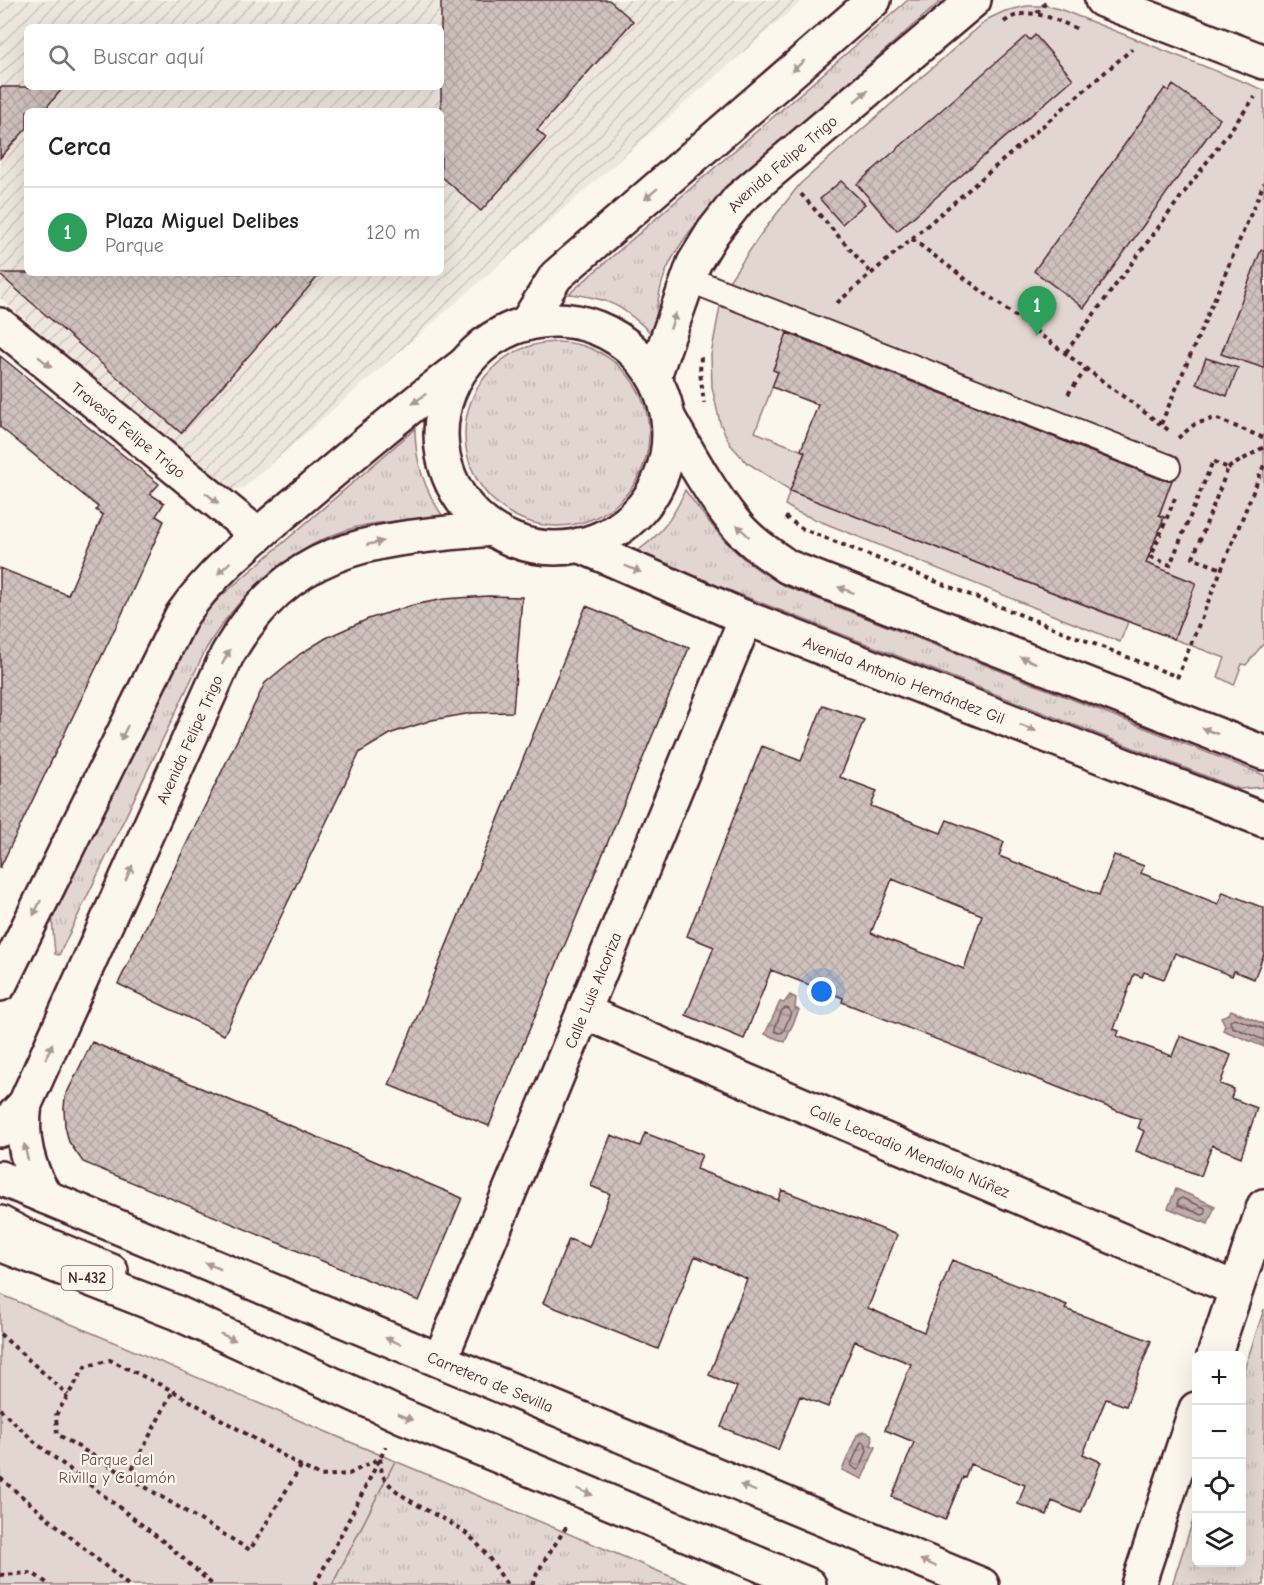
<!DOCTYPE html>
<html lang="es">
<meta charset="utf-8">
<style>
:root{--surface:#fff;--page:#f6f6f6;--text:#222;--muted:#767676;--line:#e0e0e0;--accent:#4a1f2b}
body{margin:0;font-family:"Comic Neue",sans-serif;background:var(--page);color:var(--text)}
.controls{position:absolute;right:18px;bottom:18px;display:grid;overflow:hidden;border-radius:9px;box-shadow:0 6px 24px #0002}
.controls button{width:54px;height:54px;display:grid;place-items:center;padding:0;border:0;border-bottom:2px solid var(--line);background:var(--surface);color:var(--text);font:30px sans-serif}
.you{position:absolute;left:822px;top:992px;width:21px;height:21px;margin:-15px;border:4px solid #fff;border-radius:50%;background:#1a73e8;box-shadow:0 0 0 9px #1a73e833}
.badge{display:grid;place-items:center;width:39px;height:39px;border-radius:50%;background:var(--accent);color:#fff;font-size:20px;font-weight:700}
.pin{position:absolute;translate:-50% -50px;filter:drop-shadow(0 2px 3px #0008)}
.pin::after{content:'';position:absolute;top:32px;width:21px;height:18px;background:inherit;clip-path:polygon(0 0,100% 0,50% 100%)}
.list{margin:0;padding:0;list-style:none}
h2{display:flex;justify-content:space-between;align-items:center;height:78px;margin:0;padding:0 24px;font-size:26px}
h2 small{font-size:20px;font-weight:400;color:var(--muted)}
.list li{display:grid;grid-template-columns:39px 1fr auto;gap:18px;align-items:center;box-sizing:border-box;height:90px;padding:0 24px;border-top:2px solid var(--line)}
.list b{display:block;font-size:22px;white-space:nowrap}
.list p{margin:0;font-size:20px;white-space:nowrap;color:var(--muted)}
.list em{font-size:20px;font-style:normal;color:var(--muted)}
.icon{flex:none;width:33px;height:33px;fill:none;stroke:currentColor;stroke-width:2;stroke-linecap:round;stroke-linejoin:round}
.map{position:relative;flex:none;width:1264px;height:1585px;overflow:hidden}
.search{position:absolute;background:var(--surface);box-shadow:0 6px 24px #0002;left:24px;top:24px;width:420px;height:66px;display:flex;align-items:center;gap:15px;box-sizing:border-box;padding:0 21px;border-radius:9px;color:var(--muted);font-size:22px}
.panel{position:absolute;background:var(--surface);box-shadow:0 6px 24px #0002;left:24px;top:108px;width:420px;height:168px;border-radius:9px}
.map>svg:first-child{display:block}
</style>
<div class="map">
<svg width="1264" height="1585" viewBox="0 0 1264 1585">
<defs>
<pattern id="industrial-furrows" width="10" height="10" patternUnits="userSpaceOnUse" patternTransform="scale(1.5)"><rect width="10" height="10" fill="#eee7de"/><path d="M-1 1l2-2M0 10L10 0M9 11l2-2" fill="none" stroke="#cec6bf"/></pattern>
<pattern id="grass-tufts" width="24" height="20" patternUnits="userSpaceOnUse" patternTransform="scale(1.5)"><rect width="24" height="20" fill="#e2d7d0"/><path d="M3 7l-1-3M5 7V3M7 7l1-3M15 17l-1-3M17 17v-4M19 17l1-3" fill="none" stroke="#c3b8b3"/></pattern>
<pattern id="water-waves" width="16" height="10" patternUnits="userSpaceOnUse" patternTransform="scale(1.5)"><rect width="16" height="10" fill="#bfadaa"/><path d="M0 5q4-4 8 0t8 0" fill="none" stroke="#9d8c8b"/></pattern>
<pattern id="building-cross-hatch" width="8" height="8" patternUnits="userSpaceOnUse" patternTransform="scale(1.5)"><rect width="8" height="8" fill="#cfc2bc"/><path d="M0 0l8 8M0 8l8-8" fill="none" stroke="#b3a6a2"/></pattern>
</defs>
<rect width="100%" height="100%" fill="#fbf7ec"/>
<filter id="ink" filterUnits="userSpaceOnUse"><feTurbulence type="fractalNoise" baseFrequency=".0167" numOctaves="2"/><feDisplacementMap in="SourceGraphic" scale="12" xChannelSelector="R" yChannelSelector="G"/><feConvolveMatrix kernelMatrix="1 2 1 2 8 2 1 2 1" color-interpolation-filters="sRGB"/></filter>
<g filter="url(#ink)">
<!-- industrial -->
<path fill="url(#industrial-furrows)" fill-rule="evenodd" d="M0 0H803L243 488 232 490 220 486 0 298ZM27 27H441V87H27ZM27 111H441V273H27Z"/>
<!-- grass -->
<path fill="url(#grass-tufts)" stroke="#967b7e" stroke-width="1.5" d="M908 0H942L729 187C702 216 668 251 660 291 656 306 656 322 655 337 625 308 612 298 569 294Z
M465 434a92 92 0 1 1 184 0a92 92 0 1 1-184 0Z
M415 429C415 463 425 492 445 519 416 520 385 520 357 527 295 543 238 594 206 649L59 955 55 954 52 919 185 643 200 620 219 598Z
M685 490C717 534 736 560 785 586L1264 775V787L1239 789 634 553C658 538 675 516 685 490Z
M1264 1309V1585H1172L1196 1511V1562H1242V1376Z
M395 1461 691 1585H332Z"/>
<!-- green -->
<path fill="#e2d7d0" stroke="#967b7e" stroke-width="1.5" d="M1027 6H1048L1062 10 1264 90V643L1246 665 1242 664 1234 685 1218 677 1225 658 1174 639 1195 583 1146 563 1164 518 1159 515 1173 477 790 328 773 369 778 372 755 432 805 452 791 491 1128 622 1120 642 797 512 785 505 790 490 746 462 730 444 720 423 712 387 711 355 723 290 761 234 800 184 988 19 1005 11Z
M0 1294 395 1461 332 1585H0Z"/>
<!-- water -->
<path fill="url(#water-waves)" stroke="#907477" stroke-width="1.5" d="M790 995 796 998 795 1008 799 1010 785 1042 765 1034 780 1002 784 1003Z
M1231 1010 1264 1024V1047L1223 1030 1225 1025 1221 1017 1229 1014Z
M1176 1189 1215 1206 1208 1224 1168 1208Z
M863 1431 871 1434 873 1440 871 1445 876 1447 862 1479 842 1470 857 1435Z"/>
<g fill="none" stroke-linecap="round" stroke-linejoin="round">
<!-- shore -->
<path stroke="#79585e" stroke-width="1.5" d="M786 1008 789 1009 791 1013 783 1032 779 1033 775 1031V1028L782 1010Z
M1264 1029 1234 1018 1230 1021 1232 1027 1264 1040
M1182 1198 1205 1208V1214L1202 1215 1178 1205V1200Z
M861 1442 865 1443 867 1451 860 1468 857 1470 851 1465Z"/>
</g>
<!-- building -->
<path fill="url(#building-cross-hatch)" stroke="#4a1f2b" stroke-width="1.5" fill-rule="evenodd" d="M441 0H609L633 21 537 130 546 138 481 211 441 176Z
M1035 35 1073 79 897 231 857 184 1026 36 1030 40Z
M1173 85 1220 119 1084 308 1034 271 1165 88 1169 91Z
M0 87H64L43 111H27V128L0 158Z
M841 181 865 204 842 224 820 199Z
M1261 250H1264V368L1221 354Z
M0 273H321L181 433 0 275Z
M787 333 1163 480H1172L1159 515 1164 517 1146 563 1196 583 1174 639 790 491 805 452 801 450 818 405 772 387 778 372 773 370Z
M0 356 159 484 150 494 164 503 156 516 164 521 121 616 0 868V568L68 595 103 515 96 510 98 507 0 427Z
M1206 358 1238 368 1227 396 1196 384Z
M488 596 522 597 513 712 472 713 432 720 392 733 360 752 224 1035 118 984 265 683 300 654 326 638 368 619 413 605 444 599Z
M586 606 689 648 489 1126 389 1085Z
M823 705 864 720 840 777 877 791 871 806 941 833 947 820 1004 842 999 856 1099 895 1114 855 1144 866 1141 873 1218 904 1223 892 1264 908V954L1254 979 1234 971 1232 976 1175 953 1164 979 1144 972 1142 977 1134 974 1114 1029 1119 1031 1117 1036 1172 1056 1180 1036 1231 1055 1220 1084 1234 1089 1231 1098 1257 1108 1241 1157 1212 1145 1201 1176 1136 1151 1144 1131 1138 1128 1141 1120 842 1002 843 998 771 970 744 1039 686 1015 714 947 687 936 762 746 801 761ZM892 879 982 915 964 969 871 933Z
M92 1042 462 1198 419 1301 83 1162 69 1142 65 1126 64 1109 65 1097Z
M645 1133 702 1155 696 1169 778 1200 782 1190 897 1235 868 1308 924 1332 952 1260 1067 1305 1065 1309 1151 1341 1126 1406 1106 1399 1083 1454 1101 1462 1081 1513 1052 1501 1047 1515 1018 1504 1025 1485 970 1464 965 1478 963 1477 945 1520 892 1497 914 1442 885 1430 911 1364 855 1341 828 1407 800 1396 778 1450 721 1427 737 1387 709 1375 747 1279 695 1256 658 1349 543 1303 569 1239 589 1247 610 1194 591 1186 611 1135 640 1146Z"/>
<g fill="none" stroke-linecap="round" stroke-linejoin="round">
<defs>
<path id="pedestrian" d="M688 279 1168 467"/>
<g id="minor">
<path d="M1102 0 1264 62"/>
<circle cx="555" cy="434" r="114"/>
<path d="M526 324 556 276 874 0"/>
<path id="s1" d="M0 325 258 535"/>
<path id="s2" d="M654 376 694 263 713 232 739 199 974 0"/>
<path d="M669 419C689 454 709 491 734 522 749 541 769 554 788 567L1264 753"/>
<path id="s3" d="M579 545 746 618 1264 820"/>
<path d="M0 984 182 615C213 570 258 535 299 500 354 453 408 407 465 364"/>
<path id="s4" d="M584 1012 1236 1289"/>
<path d="M25 1104C20 1138 27 1168 46 1197"/>
<path id="s5" d="M0 1130 25 1104 227 655C292 542 373 540 491 529"/>
<path d="M0 1223 23 1235 111 1271"/>
<path d="M1214 1356 1264 1206"/>
<path id="s6" d="M440 1360 746 618"/>
<path d="M1138 1585 1196 1409"/>
</g>
<g id="trunk">
<path id="s7" d="M0 1178 982 1585"/>
<path d="M0 1244 175 1312 402 1416 809 1585"/>
</g>
</defs>
<!-- pedestrian casing -->
<use href="#pedestrian" stroke="#4a1f2b" stroke-width="28"/>
<!-- minor casing -->
<use href="#minor" stroke="#4a1f2b" stroke-width="38"/>
<!-- trunk casing -->
<use href="#trunk" stroke="#4a1f2b" stroke-width="38"/>
<!-- path -->
<path stroke="#4a1f2b" stroke-width="4" stroke-dasharray="4.5 4.5" stroke-linecap="butt" d="M1037 13 1048 0
M1004 22C1028 4 1053 19 1078 29
M801 194 872 274
M912 239 1171 432
M837 303 1132 49
M1066 352 1255 97
M701 357 700 372 704 403
M1068 394 1087 368
M1161 424 1264 183
M1178 438 1195 424 1215 418 1264 438
M1228 468 1264 447
M1175 498 1151 557 1170 565 1213 461 1228 468 1193 558 1222 569
M785 517 803 529 1178 677
M1177 678 1264 465
M0 1334 68 1395
M0 1409 37 1444 168 1545 213 1585
M301 1466 250 1550 57 1434 56 1415 85 1367 110 1360 173 1391 301 1466 320 1476 349 1474 380 1458C381 1464 381 1472 383 1476 399 1502 445 1516 467 1534 482 1546 497 1569 507 1585
M128 1477 173 1391
M0 1478 128 1585
M0 1575 32 1573 50 1585
M315 1585 386 1447
M532 1585C541 1562 555 1546 568 1524"/>
<!-- pedestrian -->
<use href="#pedestrian" stroke="#fbf7ec" stroke-width="24"/>
<!-- minor -->
<use href="#minor" stroke="#fbf7ec" stroke-width="33"/>
<!-- trunk -->
<use href="#trunk" stroke="#fbf7ec" stroke-width="33"/>
</g>
<!-- one-way arrows -->
<defs><path id="oneway-solid" d="M-6-.8H1V-3.2L6.5 0L1 3.2V.8H-6Z" transform="scale(1.5)"/></defs>
<g fill="#ab9695">
<use href="#oneway-solid" transform="translate(798 66) rotate(139)"/>
<use href="#oneway-solid" transform="translate(861 96) rotate(-40)"/>
<use href="#oneway-solid" transform="translate(651 194) rotate(139)"/>
<use href="#oneway-solid" transform="translate(673 321) rotate(-71)"/>
<use href="#oneway-solid" transform="translate(45 362) rotate(39)"/>
<use href="#oneway-solid" transform="translate(419 399) rotate(143)"/>
<use href="#oneway-solid" transform="translate(212 498) rotate(39)"/>
<use href="#oneway-solid" transform="translate(743 531) rotate(-136)"/>
<use href="#oneway-solid" transform="translate(375 543) rotate(-13)"/>
<use href="#oneway-solid" transform="translate(224 568) rotate(136)"/>
<use href="#oneway-solid" transform="translate(633 569) rotate(23)"/>
<use href="#oneway-solid" transform="translate(846 590) rotate(-159)"/>
<use href="#oneway-solid" transform="translate(226 657) rotate(-63)"/>
<use href="#oneway-solid" transform="translate(1028 660) rotate(-159)"/>
<use href="#oneway-solid" transform="translate(1028 728) rotate(21)"/>
<use href="#oneway-solid" transform="translate(1210 731) rotate(-159)"/>
<use href="#oneway-solid" transform="translate(124 733) rotate(116)"/>
<use href="#oneway-solid" transform="translate(129 873) rotate(-66)"/>
<use href="#oneway-solid" transform="translate(37 908) rotate(116)"/>
<use href="#oneway-solid" transform="translate(49 1051) rotate(-66)"/>
<use href="#oneway-solid" transform="translate(26 1152) rotate(-103)"/>
<use href="#oneway-solid" transform="translate(213 1266) rotate(-157)"/>
<use href="#oneway-solid" transform="translate(228 1337) rotate(24)"/>
<use href="#oneway-solid" transform="translate(393 1341) rotate(-157)"/>
<use href="#oneway-solid" transform="translate(405 1417) rotate(23)"/>
<use href="#oneway-solid" transform="translate(748 1488) rotate(-157)"/>
<use href="#oneway-solid" transform="translate(585 1492) rotate(23)"/>
<use href="#oneway-solid" transform="translate(928 1563) rotate(-157)"/>
</g>
</g>
<g text-anchor="middle" stroke-width="4.5" stroke-linejoin="round" paint-order="stroke">
<!-- shield labels -->
<rect fill="#fbf7ec" stroke="#7f6065" stroke-width="1.5" x="61.5" y="1266" width="51" height="24" rx="4.5"/>
<g font-size="15" font-weight="bold" fill="#4a1f2b">
<text x="87" y="1283">N-432</text>
</g>
<!-- street labels -->
<g font-size="16" fill="#4a1f2b" stroke="#fbf7ec">
<text dy="6" stroke="none"><textPath href="#s2" startOffset="254">Avenida Felipe Trigo</textPath></text>
<text dy="6" stroke="none"><textPath href="#s1" startOffset="166">Travesía Felipe Trigo</textPath></text>
<text dy="6" stroke="none"><textPath href="#s3" startOffset="352">Avenida Antonio Hernández Gil</textPath></text>
<text dy="6" stroke="none"><textPath href="#s5" startOffset="436">Avenida Felipe Trigo</textPath></text>
<text dy="6" stroke="none"><textPath href="#s6" startOffset="400">Calle Luis Alcoriza</textPath></text>
<text dy="6" stroke="none"><textPath href="#s4" startOffset="354">Calle Leocadio Mendiola Núñez</textPath></text>
<text dy="6" stroke="none"><textPath href="#s7" startOffset="531">Carretera de Sevilla</textPath></text>
</g>
<!-- park labels -->
<g font-size="16" fill="#704d54" stroke="#fbf7ec">
<text x="117" y="1465">Parque del<tspan x="117" dy="18">Rivilla y Calamón</tspan></text>
</g>
</g>
</svg>
<div class="controls">
<button>+</button>
<button>−</button>
<button><svg class="icon" aria-label="locate" viewBox="0 0 24 24"><circle cx="12" cy="12" r="6"/><path d="M12 2v4M12 18v4M2 12h4M18 12h4"/></svg></button>
<button><svg class="icon" aria-label="layers" viewBox="0 0 24 24"><path d="M12 4l9 5-9 5-9-5zM3 14l9 5 9-5"/></svg></button>
</div>
<div class="you"></div>
<div class="pin badge" style="left:1037px;top:336px;background:#2e9e5b">1</div>
<div class="search"><svg class="icon" aria-label="search" viewBox="0 0 24 24"><circle cx="10" cy="10" r="6"/><path d="M15 15l6 6"/></svg>Buscar aquí</div>
<section class="panel">
<h2>Cerca<small></small></h2>
<ul class="list">
<li><span class="badge" style="background:#2e9e5b">1</span><div><b>Plaza Miguel Delibes</b><p>Parque</p></div><em>120 m</em></li>
</ul>
</section>
</div>
